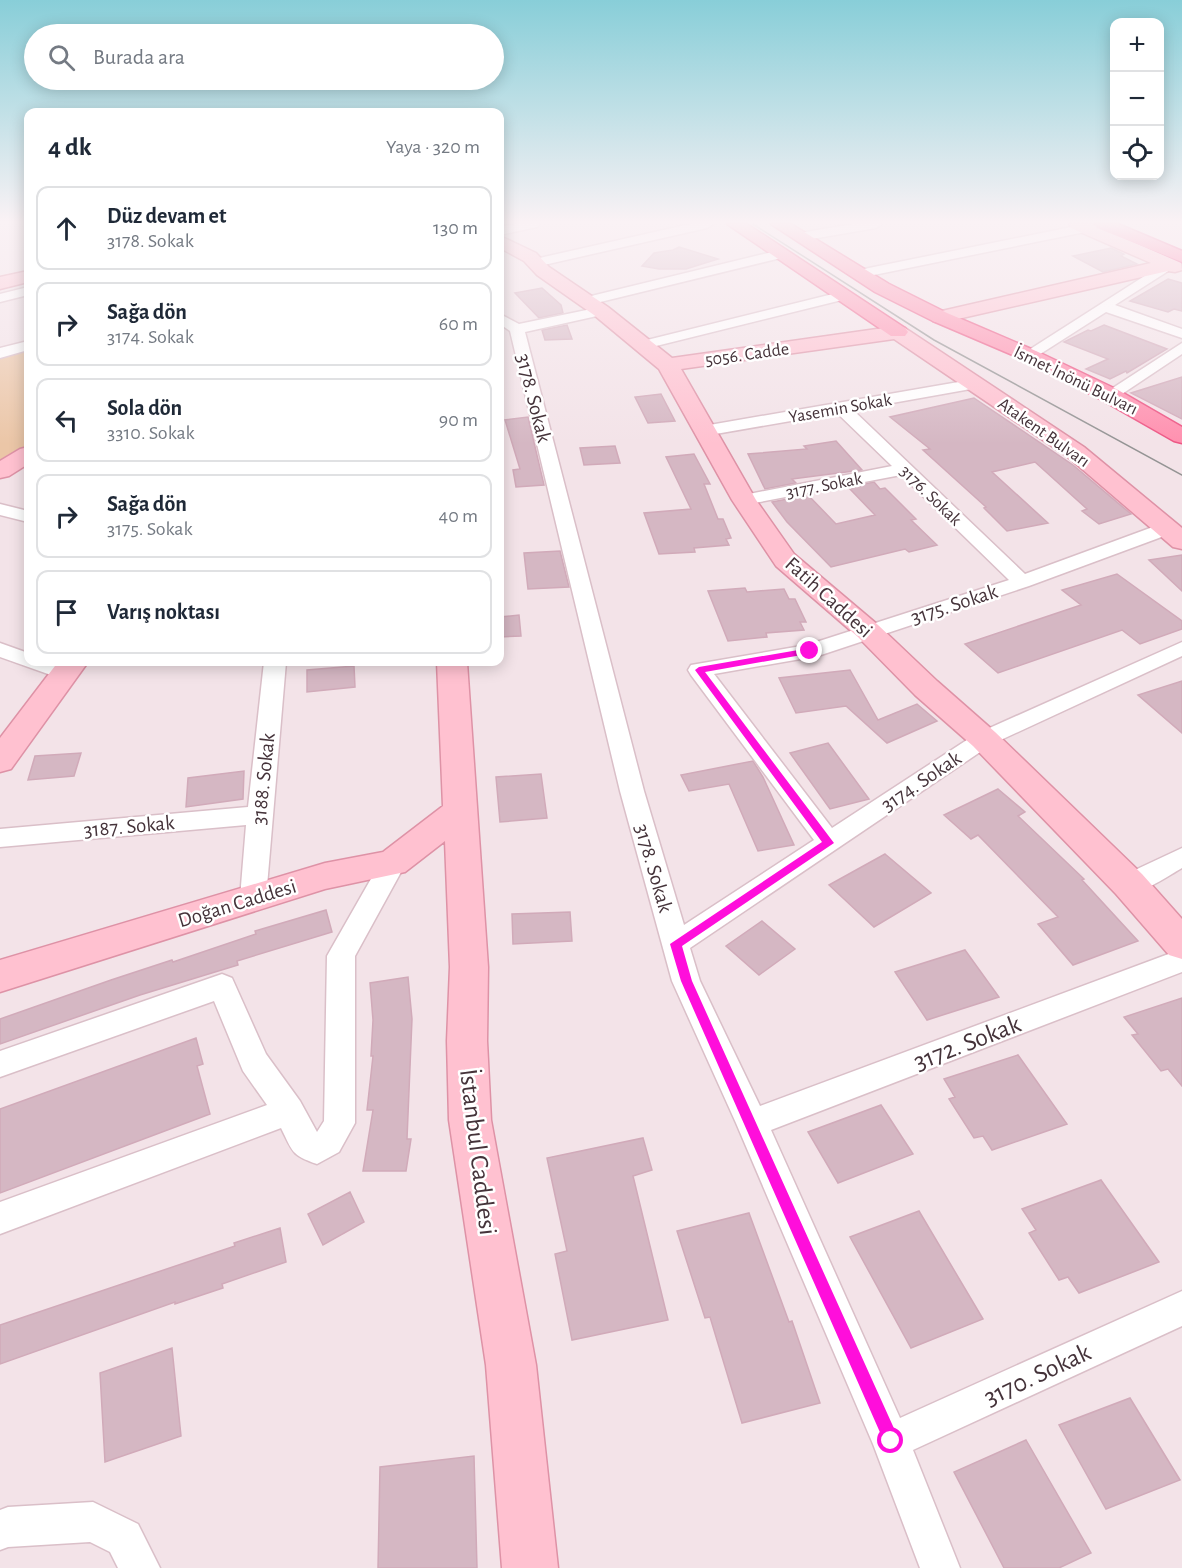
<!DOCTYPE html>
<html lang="tr">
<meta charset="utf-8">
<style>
:root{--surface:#fff;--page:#f2f2f3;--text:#1f2937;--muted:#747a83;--line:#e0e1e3}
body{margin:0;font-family:"Alegreya Sans",sans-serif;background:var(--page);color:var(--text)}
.controls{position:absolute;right:18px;top:18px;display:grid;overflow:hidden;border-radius:12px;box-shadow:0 3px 15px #0003}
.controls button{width:54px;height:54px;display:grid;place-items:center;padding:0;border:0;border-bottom:2px solid var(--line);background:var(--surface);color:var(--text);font:30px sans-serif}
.stop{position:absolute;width:18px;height:18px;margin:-14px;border:4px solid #ff0edb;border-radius:50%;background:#fff}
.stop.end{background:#ff0edb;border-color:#fff;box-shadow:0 2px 6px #0008}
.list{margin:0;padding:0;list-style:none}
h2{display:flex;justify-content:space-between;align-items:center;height:78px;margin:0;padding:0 24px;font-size:26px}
h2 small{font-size:20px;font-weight:400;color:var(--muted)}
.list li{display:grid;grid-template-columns:39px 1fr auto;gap:18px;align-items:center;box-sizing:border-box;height:84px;margin:0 12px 12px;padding:0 12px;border:2px solid var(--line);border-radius:12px}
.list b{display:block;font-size:22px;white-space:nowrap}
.list p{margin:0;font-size:20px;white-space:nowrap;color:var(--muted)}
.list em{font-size:20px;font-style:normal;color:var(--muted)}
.icon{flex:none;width:33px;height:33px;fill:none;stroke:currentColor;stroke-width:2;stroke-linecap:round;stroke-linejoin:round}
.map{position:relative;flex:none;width:1182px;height:1568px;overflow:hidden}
.search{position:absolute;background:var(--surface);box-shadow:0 3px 15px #0003;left:24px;top:24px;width:480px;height:66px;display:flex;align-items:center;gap:15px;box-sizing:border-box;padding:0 21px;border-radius:33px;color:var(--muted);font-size:22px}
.panel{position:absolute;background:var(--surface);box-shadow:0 3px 15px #0003;left:24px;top:108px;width:480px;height:558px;border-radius:12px}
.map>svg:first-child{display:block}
</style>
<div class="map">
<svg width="1182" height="1568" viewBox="0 0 1182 1568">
<rect width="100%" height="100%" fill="#f3e3e8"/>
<!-- green -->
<path fill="#ebc6a7" d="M28 350V446L0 462V358Z"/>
<!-- building -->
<path fill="#d5b7c3" stroke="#d1aab9" stroke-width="1.5" d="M679 247 718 259 686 269H659L642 266 654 253 673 250Z
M1111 248 1124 254 1121 256 1137 264 1103 272 1073 256Z
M1168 279 1182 283V311L1174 309 1168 312 1130 301Z
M542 288 561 305 563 313 539 318 515 293Z
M567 325 572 339 545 340 542 330Z
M1104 325 1167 349 1127 373 1126 371 1110 379 1086 369 1108 359 1064 342 1088 330 1091 331Z
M1182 377V419L1131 393Z
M661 394 675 421 648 423 635 397Z
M974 398 1073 465 1131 514 1099 524 1082 511 1087 509 1035 462 992 472 1048 523 1007 531 984 508 986 507 923 450 930 449 890 417Z
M528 417 544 485 516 487 513 470 520 469 505 420Z
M836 441 862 470 792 479 796 483 765 489 748 454 807 449 804 446Z
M615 446 620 463 584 465 580 448Z
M694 454 710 484H704L718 519H723L731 538 726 539 729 545 694 548 695 552 659 554 644 513 691 509 666 457Z
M874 482 880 489 885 488 916 519 911 520 937 545 909 552 905 549 831 567 787 522 772 502 808 495 836 524 875 515 848 487Z
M560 551 569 587 528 589 524 553Z
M1182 555V591L1149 560Z
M1117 574 1182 621V629L1140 644 1122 630 998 673 965 644 1081 605 1062 590Z
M745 588 747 592 784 589 789 599H795L806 622H800L804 630 766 633 767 637 728 641 708 591Z
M519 615 521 636 500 637V617Z
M354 666 355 687 307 692V670Z
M850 670 878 720 917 704 937 721 887 743 846 706 796 713 779 678Z
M1182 681V733L1138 695Z
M828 743 869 799 830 809 790 753Z
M81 753 74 776 28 780 35 756Z
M753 761 763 777 794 845 758 851 729 784 689 791 681 775Z
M244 771 243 799 186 807 188 778Z
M541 774 547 818 500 822 496 777Z
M998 789 1025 812 1018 816 1084 879 1082 880 1138 941 1073 965 1038 924 1058 917 978 835 971 839 944 815Z
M885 854 931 893 874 927 829 885Z
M326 910 332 932 237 961 238 965 140 995 0 1044V1019L111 980 172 960 173 962 256 934 255 931Z
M570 912 572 941 513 944 512 914Z
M762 921 795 949 759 975 726 946Z
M965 950 999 997 927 1020 895 972Z
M408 977 412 1019 407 1139H411L406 1171H363L373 1110H367L373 1056H371L373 1020 370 983Z
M1182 998V1086L1168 1069 1161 1071 1132 1035 1138 1034 1124 1017Z
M196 1038 203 1064 197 1066 210 1114 0 1193V1109Z
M1018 1055 1067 1124 992 1150 983 1136 974 1138 949 1099 955 1097 944 1079Z
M881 1105 913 1154 838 1183 808 1132Z
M643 1138 652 1170 633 1176 668 1320 572 1340 555 1254 567 1251 547 1158Z
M1101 1180 1159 1262 1079 1293 1068 1277 1059 1280 1029 1233 1036 1230 1022 1209Z
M350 1192 364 1222 323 1245 308 1214Z
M919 1211 983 1319 911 1348 850 1237Z
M749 1213 789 1322 792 1321 820 1403 742 1423 710 1317 705 1318 677 1231Z
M280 1228 286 1262 222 1284 223 1288 175 1304V1302L0 1364V1325L235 1246 234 1243Z
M172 1348 181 1436 105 1462 100 1373Z
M1130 1398 1180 1480 1106 1509 1059 1425Z
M1026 1440 1091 1553 1059 1568H1004L954 1472Z
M474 1456 477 1568H378L380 1467Z"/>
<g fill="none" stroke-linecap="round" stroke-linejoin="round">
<defs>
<path id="street" d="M514 224H539L537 227 500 235V227Z
M690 224H713L707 228 535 267 528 263 535 259Z
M853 224H882L876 228 800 241 794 237 800 233Z
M1086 224 1092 228 1090 231 859 278 852 274 859 270Z
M780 250 786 254 785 257 588 305 581 301 583 298Z
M1168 261 1175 265 1173 268 1115 305 1182 329V338L1106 312 1034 358H1024L1021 355Z
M28 287V295L0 302V294Z
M845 291 852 295 850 298 644 349 637 345 639 342Z
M601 307 608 311 606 314 525 332 644 791 684 925 814 840 691 675 688 670 691 665 807 645 1009 580 901 475 744 505 738 504 735 500 738 496 744 495 892 466 837 413 704 436 698 435 696 431 698 427 976 379 982 381 984 384 982 387 853 410 1025 574 1161 524H1175L1177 528 1175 532 1029 586 818 656 714 674 832 828 976 734 1182 642V656L992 744 690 948 700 981 760 1106 1182 949V972L771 1130 900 1418 1182 1291V1326L913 1450 960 1568H920L873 1444 736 1123 672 981 620 791 510 331 500 324V314L519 324Z
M28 341V350L0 358V348Z
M1182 343V354L1116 398 1110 400 1102 395Z
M0 504 28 511V522L0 515Z
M0 643 28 653V662C43 662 67 659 76 673L73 678 65 680 0 657Z
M264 662H286L266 898 262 905 253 908 244 905 240 898 246 825 0 847V829L248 807Z
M1182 848V868C1164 878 1140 897 1120 891L1116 884 1120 877Z
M393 853 402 856 406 863 355 956V1123L339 1152 317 1164C291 1155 293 1152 281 1128L0 1234V1202L267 1105 243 1071 214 1001 0 1077V1051L222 974 232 978 266 1054 300 1101 317 1132 324 1121 327 956 384 856Z
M93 1502 138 1524 160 1568H118L110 1552 90 1542 8 1547 0 1550V1510L8 1507Z"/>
<path id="secondary" d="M1069 224H1092L1181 263 1182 270 1175 272 1168 271 940 323 933 321 930 317 933 313 1151 263 1071 228Z
M500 236 536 253 549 267 608 307 672 358 898 326 905 328 1084 447 1182 528V549L1173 547 1068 457 894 339 681 369 756 500 794 554 878 625 937 681 995 732 1142 874 1182 919V959L1169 955 1116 894 973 746 915 695 858 637 776 566 732 500 659 369 594 315 537 275 524 261 500 248Z
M28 271V282L0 289V277Z
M28 447V464L9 476 0 478V461L20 449Z
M58 662H88L11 769 0 772V738Z
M437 662H467L488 967 487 1041 491 1120 536 1365 558 1568H502L486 1365 449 1120 447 1041 450 967 445 841 405 872 325 889 0 992V960L325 863 383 852 443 806Z"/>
<path id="primary" d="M727 224H747L905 328 908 332 905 336H891Z
M771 224H791L889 284 947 313 1036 351 1118 390 1182 427V443L1174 441 1102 400 1022 359 933 321 875 292Z"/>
<path id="highway" d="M1095 224H1118L1182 251V262L1097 228Z"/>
</defs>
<!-- street casing -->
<use href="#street" stroke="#dabfc8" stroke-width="3"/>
<!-- secondary casing -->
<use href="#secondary" stroke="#de92a6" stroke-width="3"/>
<!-- primary casing -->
<use href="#primary" stroke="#ed5684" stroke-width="3"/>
<!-- highway casing -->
<use href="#highway" stroke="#ea266e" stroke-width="3"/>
<!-- street -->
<use href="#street" fill="#fff" fill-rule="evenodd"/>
<!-- secondary -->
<use href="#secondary" fill="#ffc1d0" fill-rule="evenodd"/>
<!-- primary -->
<use href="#primary" fill="#ff90af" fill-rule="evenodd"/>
<!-- highway -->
<use href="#highway" fill="#ff6296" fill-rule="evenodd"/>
<!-- tram -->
<path stroke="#949494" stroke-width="1.5" d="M753 224 934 340 1182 475"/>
</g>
<!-- sky -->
<linearGradient id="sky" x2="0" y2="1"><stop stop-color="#88ced8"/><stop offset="0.5" stop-color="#faf2f5"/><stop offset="1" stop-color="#faf2f5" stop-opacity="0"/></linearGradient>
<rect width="1182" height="444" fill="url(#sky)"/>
<!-- route -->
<path fill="#ff0edb" d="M810 648 813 649V653L705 672 834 843 682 946 692 981 897 1435 899 1441 897 1446 891 1448 886 1446 681 981 670 944 822 842 695 670 699 667Z"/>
<g text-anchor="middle" stroke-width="5" stroke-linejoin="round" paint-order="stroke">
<!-- far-street labels -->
<g font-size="18" fill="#45333a" stroke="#fff">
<text transform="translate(747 354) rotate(-8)" y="6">5056. Cadde</text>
<text transform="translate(1076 380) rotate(26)" y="6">İsmet İnönü Bulvarı</text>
<text transform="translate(840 408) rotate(-10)" y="6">Yasemin Sokak</text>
<text transform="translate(1044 432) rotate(35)" y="6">Atakent Bulvarı</text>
<text transform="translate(824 485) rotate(-11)" y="6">3177. Sokak</text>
<text transform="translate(931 495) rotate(44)" y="6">3176. Sokak</text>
</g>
<!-- street labels -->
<g font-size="21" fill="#45333a" stroke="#fff">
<text transform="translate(534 398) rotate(76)" y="7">3178. Sokak</text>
<text transform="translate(829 597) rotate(42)" y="7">Fatih Caddesi</text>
<text transform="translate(954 604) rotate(-18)" y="7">3175. Sokak</text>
<text transform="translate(263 779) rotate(-84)" y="7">3188. Sokak</text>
<text transform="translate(921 781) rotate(-34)" y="7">3174. Sokak</text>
<text transform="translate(129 826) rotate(-5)" y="7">3187. Sokak</text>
<text transform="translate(654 868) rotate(74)" y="7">3178. Sokak</text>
<text transform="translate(237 903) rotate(-17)" y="7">Doğan Caddesi</text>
</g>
<!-- near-street labels -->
<g font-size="26" fill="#45333a" stroke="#fff">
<text transform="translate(967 1042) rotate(-21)" y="9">3172. Sokak</text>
<text transform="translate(479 1152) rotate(83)" y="9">İstanbul Caddesi</text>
<text transform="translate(1037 1374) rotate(-25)" y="9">3170. Sokak</text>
</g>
</g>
</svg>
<div class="controls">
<button>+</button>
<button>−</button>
<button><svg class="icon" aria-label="locate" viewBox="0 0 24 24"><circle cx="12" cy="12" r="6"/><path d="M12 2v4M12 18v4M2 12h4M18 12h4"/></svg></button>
</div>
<div class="stop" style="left:891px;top:1441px"></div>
<div class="stop end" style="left:810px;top:651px"></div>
<div class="search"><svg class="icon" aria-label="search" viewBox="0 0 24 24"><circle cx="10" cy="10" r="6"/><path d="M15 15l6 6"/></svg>Burada ara</div>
<section class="panel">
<h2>4 dk<small>Yaya · 320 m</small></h2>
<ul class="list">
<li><svg class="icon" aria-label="ahead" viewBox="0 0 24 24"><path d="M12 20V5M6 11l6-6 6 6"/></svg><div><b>Düz devam et</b><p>3178. Sokak</p></div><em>130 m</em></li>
<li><svg class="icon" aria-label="right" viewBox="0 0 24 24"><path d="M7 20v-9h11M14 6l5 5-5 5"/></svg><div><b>Sağa dön</b><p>3174. Sokak</p></div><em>60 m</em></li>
<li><svg class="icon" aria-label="left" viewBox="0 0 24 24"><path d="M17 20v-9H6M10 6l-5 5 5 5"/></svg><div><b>Sola dön</b><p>3310. Sokak</p></div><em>90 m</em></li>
<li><svg class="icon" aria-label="right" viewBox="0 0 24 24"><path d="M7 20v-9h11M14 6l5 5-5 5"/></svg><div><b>Sağa dön</b><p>3175. Sokak</p></div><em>40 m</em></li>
<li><svg class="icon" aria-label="arrive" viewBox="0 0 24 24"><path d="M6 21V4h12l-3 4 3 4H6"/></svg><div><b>Varış noktası</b></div></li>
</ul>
</section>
</div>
